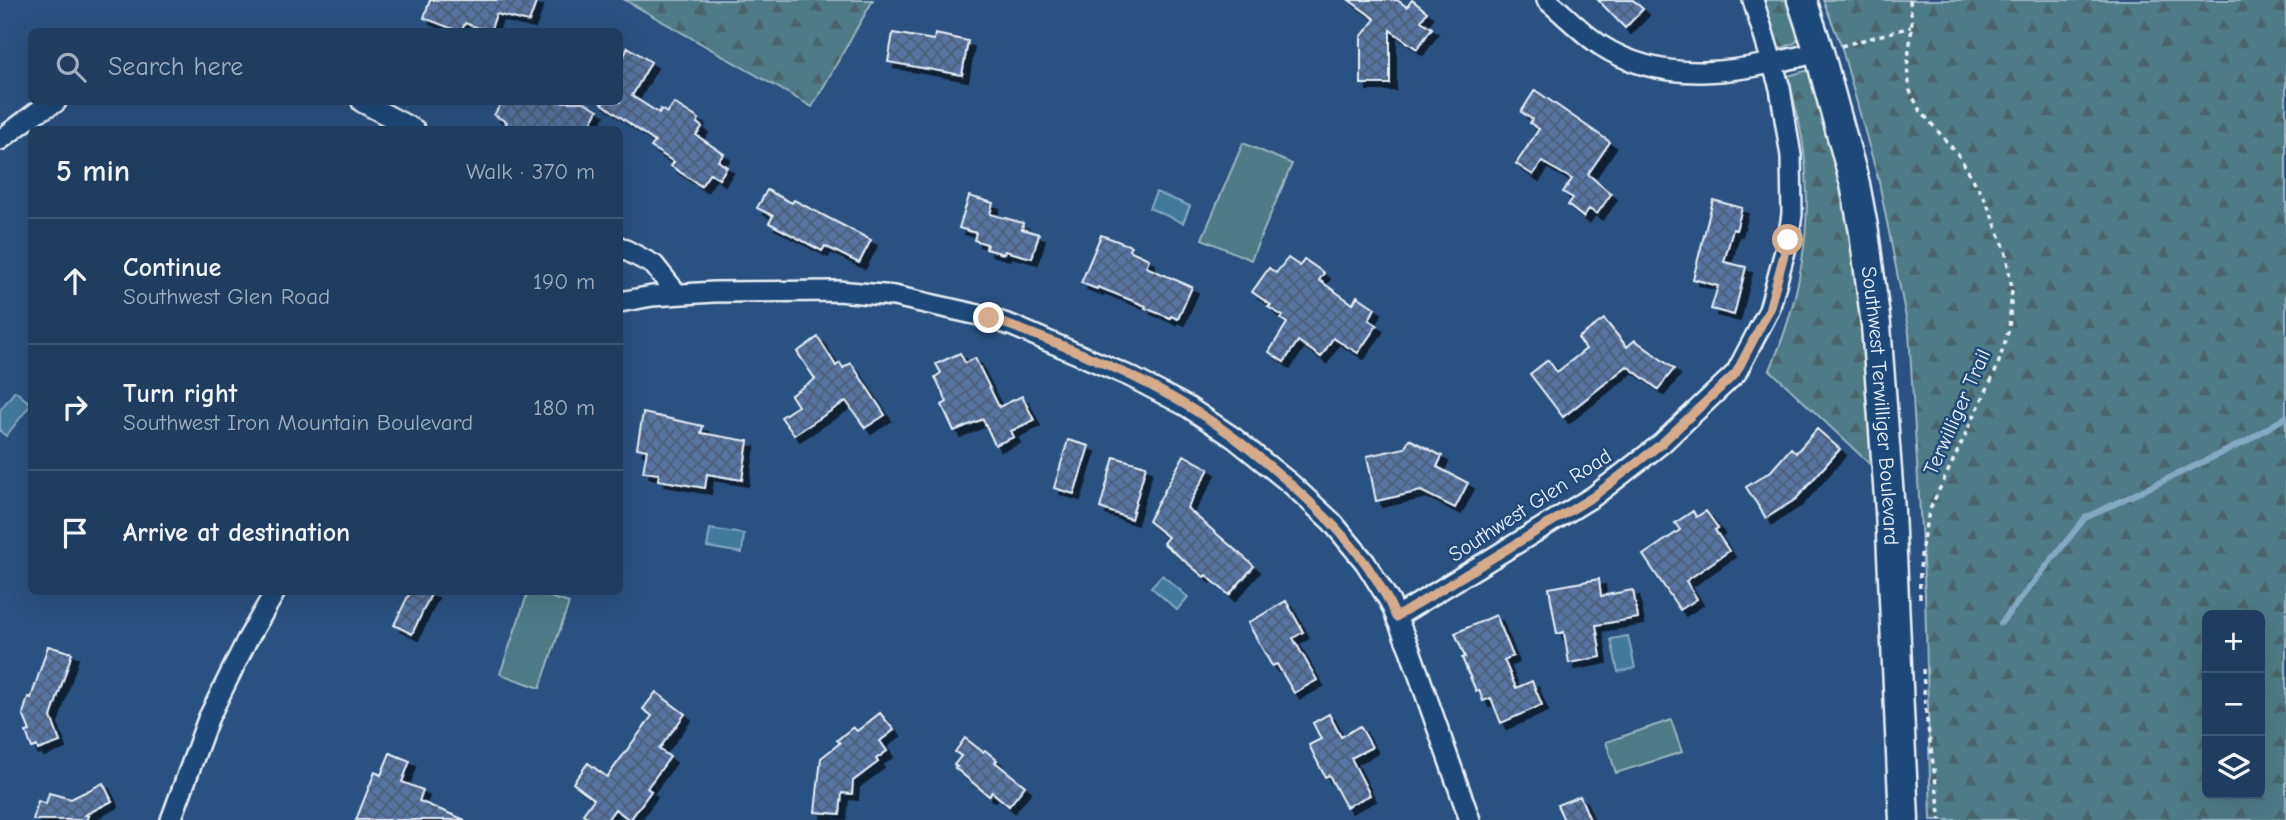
<!DOCTYPE html>
<meta charset="utf-8">
<style>
:root{--surface:#1f3d61;--page:#2c486a;--text:#f1f3f6;--muted:#a1aebd;--line:#3c5676}
body{margin:0;font-family:"Comic Neue",sans-serif;background:var(--page);color:var(--text)}
.controls{position:absolute;right:21px;bottom:21px;display:grid;overflow:hidden;border-radius:10px;box-shadow:0 7px 28px #0002}
.controls button{width:63px;height:63px;display:grid;place-items:center;padding:0;border:0;border-bottom:2px solid var(--line);background:var(--surface);color:var(--text);font:35px sans-serif}
.stop{position:absolute;width:21px;height:21px;margin:-16px;border:5px solid #d6ab8b;border-radius:50%;background:#fff}
.stop.end{background:#d6ab8b;border-color:#fff;box-shadow:0 2px 7px #0008}
.list{margin:0;padding:0;list-style:none}
h2{display:flex;justify-content:space-between;align-items:center;height:91px;margin:0;padding:0 28px;font-size:30px}
h2 small{font-size:23px;font-weight:400;color:var(--muted)}
.list li{display:grid;grid-template-columns:46px 1fr auto;gap:21px;align-items:center;box-sizing:border-box;height:126px;padding:0 28px;border-top:2px solid var(--line)}
.list b{display:block;font-size:26px;white-space:nowrap}
.list p{margin:0;font-size:23px;white-space:nowrap;color:var(--muted)}
.list em{font-size:23px;font-style:normal;color:var(--muted)}
.icon{flex:none;width:38px;height:38px;fill:none;stroke:currentColor;stroke-width:2;stroke-linecap:round;stroke-linejoin:round}
.map{position:relative;flex:none;width:2286px;height:820px;overflow:hidden}
.search{position:absolute;background:var(--surface);box-shadow:0 7px 28px #0002;left:28px;top:28px;width:595px;height:77px;display:flex;align-items:center;gap:18px;box-sizing:border-box;padding:0 24px;border-radius:10px;color:var(--muted);font-size:26px}
.panel{position:absolute;background:var(--surface);box-shadow:0 7px 28px #0002;left:28px;top:126px;width:595px;height:469px;border-radius:10px}
.map>svg:first-child{display:block}
</style>
<div class="map">
<svg width="2286" height="820" viewBox="0 0 2286 820">
<defs>
<pattern id="forest-firs" width="22" height="20" patternUnits="userSpaceOnUse" patternTransform="scale(1.75)"><rect width="22" height="20" fill="#4d7c86"/><path d="M5 1l3.5 6h-7zM16 11l3.5 6h-7z" fill="#4a656b"/></pattern>
<pattern id="building-cross-hatch" width="8" height="8" patternUnits="userSpaceOnUse" patternTransform="scale(1.75)"><rect width="8" height="8" fill="#5673a2"/><path d="M0 0l8 8M0 8l8-8" fill="none" stroke="#4e5e76"/></pattern>
<filter id="shadow"><feDropShadow dx="6" dy="6" stdDeviation="0" flood-color="#0009"/></filter>
</defs>
<rect width="100%" height="100%" fill="#295181"/>
<filter id="ink" filterUnits="userSpaceOnUse"><feTurbulence type="fractalNoise" baseFrequency=".0143" numOctaves="2"/><feDisplacementMap in="SourceGraphic" scale="14" xChannelSelector="R" yChannelSelector="G"/><feConvolveMatrix kernelMatrix="1 2 1 2 8 2 1 2 1" color-interpolation-filters="sRGB"/></filter>
<g filter="url(#ink)">
<!-- forest -->
<path fill="url(#forest-firs)" stroke="#9ab6bf" stroke-width="2" fill-rule="evenodd" d="M625 0H873L812 107Z
M1760 0H1792L1801 36 1795 43 1777 50Z
M1823 0H2286V820H1931L1925 594 1909 333 1879 182 1840 42ZM2260 615V794H2207V615Z
M1805 71 1814 73 1820 79 1859 267 1876 470 1770 370C1801 298 1814 222 1803 144 1800 121 1793 99 1788 76Z"/>
<!-- garden -->
<path fill="#4d7c86" stroke="#9ab6bf" stroke-width="2" d="M1243 143 1292 164 1251 260 1202 239Z
M528 592H534L569 603 540 688 500 674Z
M1671 720 1682 752 1616 773 1606 742Z"/>
<!-- water -->
<path fill="#427a9e" stroke="#84aac2" stroke-width="2" d="M1156 192 1190 206 1183 223 1149 208Z
M15 391 31 404 6 436 0 431V410Z
M710 529 744 534 742 553 707 547Z
M1162 575 1188 597 1177 610 1151 587Z
M1628 636 1635 668 1618 672 1611 639Z"/>
<g fill="none" stroke-linecap="round" stroke-linejoin="round">
<!-- stream -->
<path stroke="#84aac2" stroke-width="6" d="M2001 623 2085 518 2247 441 2286 417"/>
</g>
<!-- building -->
<path fill="url(#building-cross-hatch)" stroke="#e8f1f8" stroke-width="2" filter="url(#shadow)" d="M430 0H537L529 22 496 14 490 32 465 23 461 32 424 18Z
M1349 0H1397L1407 7 1412 0 1427 12 1421 21 1432 28 1417 49 1390 30V84H1361V37L1375 19Z
M1598 0H1633L1643 9 1625 28Z
M893 33 934 40 935 34 968 41 962 75 888 62Z
M628 47 651 62 632 96 659 113 661 109 667 113 674 103 699 119 697 123 702 127 696 135 724 154 718 161 727 167 719 179 710 173 701 186 671 166 674 162 651 147 655 142 600 102H620V64Z
M1535 90 1610 142 1588 174 1611 194 1597 214 1589 209 1583 217 1568 205 1573 198 1563 192 1572 179 1542 162 1533 175 1516 164 1539 129 1530 123 1532 119 1521 112Z
M502 102H584L598 110 587 130H502L507 122 494 115Z
M767 190 792 203 794 200 871 240 859 263 825 246 822 251 769 223 773 216 757 208Z
M969 196 993 203 990 214 1023 223 1022 229 1039 234 1032 258 1005 251 1004 254 986 249 987 244 974 240 976 233 959 228Z
M1713 200 1742 208 1736 230 1733 229 1724 262 1746 267 1734 315 1711 309 1718 286 1693 279Z
M1101 235 1131 246 1129 250 1149 259 1146 267 1192 287 1178 319 1171 316 1170 318 1145 308 1146 306 1098 287 1097 289 1081 283Z
M1288 258 1300 266 1304 259 1324 273 1319 280 1353 304 1357 296 1375 308 1369 320 1377 325 1358 353 1333 338 1321 357 1298 341 1284 362 1269 352 1287 323 1281 319 1283 316 1268 307 1271 305 1252 292 1269 268 1276 273Z
M1604 319 1627 347 1635 340 1674 369 1658 389 1627 366 1563 417 1530 374 1548 360 1557 372 1586 349 1578 338Z
M818 337 836 366 840 363 843 368 851 363 885 415 865 428 846 401 794 435 781 417 798 406 791 395 815 379 797 352Z
M960 353 965 363 975 358 999 407 1022 396 1034 420 1011 431 1014 437 995 445 983 419 954 431 942 405 947 402 935 377 941 373 936 364Z
M643 413 703 426 701 433 748 441 742 480 707 474 705 488 658 480 659 474 643 472 647 450 637 448Z
M1817 429 1840 449 1796 499 1766 518 1746 487 1771 471 1791 448 1796 453Z
M1409 439 1442 456 1437 467 1468 483 1455 508 1421 491 1376 501 1367 456 1405 448Z
M1068 440 1089 446 1074 494 1054 488Z
M1184 455 1209 469 1187 508 1254 566 1229 595 1206 575 1204 577 1163 543 1168 537 1148 521Z
M1114 457 1146 466 1131 519 1100 508Z
M1693 511 1696 517 1706 511 1718 528 1715 530 1729 551 1686 581 1697 599 1680 610 1643 555 1680 530 1675 523Z
M1599 579 1601 596 1633 590 1638 618 1596 625 1601 657 1569 663 1564 632 1557 634 1549 588Z
M410 592H432L412 634 394 625Z
M1286 601 1303 632 1293 638 1317 680 1294 693 1277 664 1272 666 1248 623Z
M1496 615 1513 656 1504 660 1516 688 1532 681 1542 705 1501 723 1491 698 1483 701 1479 690 1476 691 1462 658 1465 657 1455 633Z
M48 646 72 653 51 717 60 742 38 750 37 746 32 748 26 732 30 731 23 714 28 697 31 698Z
M656 692 685 714 659 749 670 757 647 788 651 791 630 820 615 809 607 820H591L583 814 594 799 573 783 588 763 607 777 652 716 643 709Z
M880 713 894 730 880 741 887 751 876 759 878 762 853 781 852 794 842 793 840 814 815 812 821 758 840 743 837 740 853 727 857 731Z
M1329 714 1341 737 1360 726 1372 747 1351 758 1370 795 1346 807 1329 775 1325 777 1309 745 1321 739 1313 723Z
M965 738 983 752 985 750 997 760 995 762 1025 786 1009 806 992 792 989 796 955 768 957 767 954 765 961 756 955 752Z
M390 753 410 761 402 782 423 790 419 801 465 820H356L375 772 381 775Z
M103 783 112 801 85 815 88 816 87 820H33L38 801 46 804 49 793 71 799Z
M1580 796 1590 820H1564L1557 805Z"/>
<g fill="none" stroke-linecap="round" stroke-linejoin="round">
<defs>
<path id="minor" d="M1547 0C1565 15 1581 32 1600 45 1668 89 1746 70 1819 52
M362 102 415 130
M0 140 37 112 56 102
M620 247 654 265 677 294
M620 302 652 296 714 292 838 291 894 296 983 316 1013 326 1131 377 1188 407 1234 438 1291 484 1332 522 1365 562 1390 602 1410 650 1470 820
M1396 617 1594 496 1661 444 1736 373 1769 310 1788 240 1792 214 1791 156 1780 88 1753 0
M171 820 208 719 246 642 275 592"/>
<g id="secondary">
<path id="s1" d="M1802 0 1819 52 1855 184 1864 232 1876 325 1890 511 1904 820"/>
</g>
</defs>
<!-- minor casing -->
<use href="#minor" stroke="#e8f1f8" stroke-width="24"/>
<!-- secondary casing -->
<use href="#secondary" stroke="#e8f1f8" stroke-width="33"/>
<!-- path -->
<path stroke="#e8f1f8" stroke-width="3.5" stroke-dasharray="5 5" stroke-linecap="butt" d="M1910 0 1912 27 1907 67 1910 91 1919 109 1959 156 1986 201 2005 249 2012 289 2009 329 1997 368 1931 507C1921 537 1919 567 1920 598
M1841 46 1911 27
M1923 669 1925 706 1941 820"/>
<!-- minor -->
<use href="#minor" stroke="#1f4a7a" stroke-width="19"/>
<!-- secondary -->
<use href="#secondary" stroke="#1f4a7a" stroke-width="28"/>
</g>
</g>
<g fill="none" stroke-linecap="round" stroke-linejoin="round" filter="url(#ink)">
<!-- route -->
<path stroke="#d6ab8b" stroke-width="9" d="M989 318C1065 345 1145 377 1211 421 1241 441 1268 464 1295 488 1336 525 1374 565 1396 617L1594 496 1661 444 1736 373 1769 310 1788 240"/>
</g>
<g text-anchor="middle" stroke-width="5" stroke-linejoin="round" paint-order="stroke">
<!-- street labels -->
<g font-size="21" fill="#e8f1f8" stroke="#1f4a7a">
<text dy="7" stroke="none"><textPath href="#s1" startOffset="415">Southwest Terwilliger Boulevard</textPath></text>
<text transform="translate(1957 412) rotate(-66)" y="7">Terwilliger Trail</text>
<text transform="translate(1530 505) rotate(-33)" y="7">Southwest Glen Road</text>
</g>
</g>
</svg>
<div class="controls">
<button>+</button>
<button>−</button>
<button><svg class="icon" aria-label="layers" viewBox="0 0 24 24"><path d="M12 4l9 5-9 5-9-5zM3 14l9 5 9-5"/></svg></button>
</div>
<div class="stop" style="left:1788px;top:240px"></div>
<div class="stop end" style="left:989px;top:318px"></div>
<div class="search"><svg class="icon" aria-label="search" viewBox="0 0 24 24"><circle cx="10" cy="10" r="6"/><path d="M15 15l6 6"/></svg>Search here</div>
<section class="panel">
<h2>5 min<small>Walk · 370 m</small></h2>
<ul class="list">
<li><svg class="icon" aria-label="ahead" viewBox="0 0 24 24"><path d="M12 20V5M6 11l6-6 6 6"/></svg><div><b>Continue</b><p>Southwest Glen Road</p></div><em>190 m</em></li>
<li><svg class="icon" aria-label="right" viewBox="0 0 24 24"><path d="M7 20v-9h11M14 6l5 5-5 5"/></svg><div><b>Turn right</b><p>Southwest Iron Mountain Boulevard</p></div><em>180 m</em></li>
<li><svg class="icon" aria-label="arrive" viewBox="0 0 24 24"><path d="M6 21V4h12l-3 4 3 4H6"/></svg><div><b>Arrive at destination</b></div></li>
</ul>
</section>
</div>
